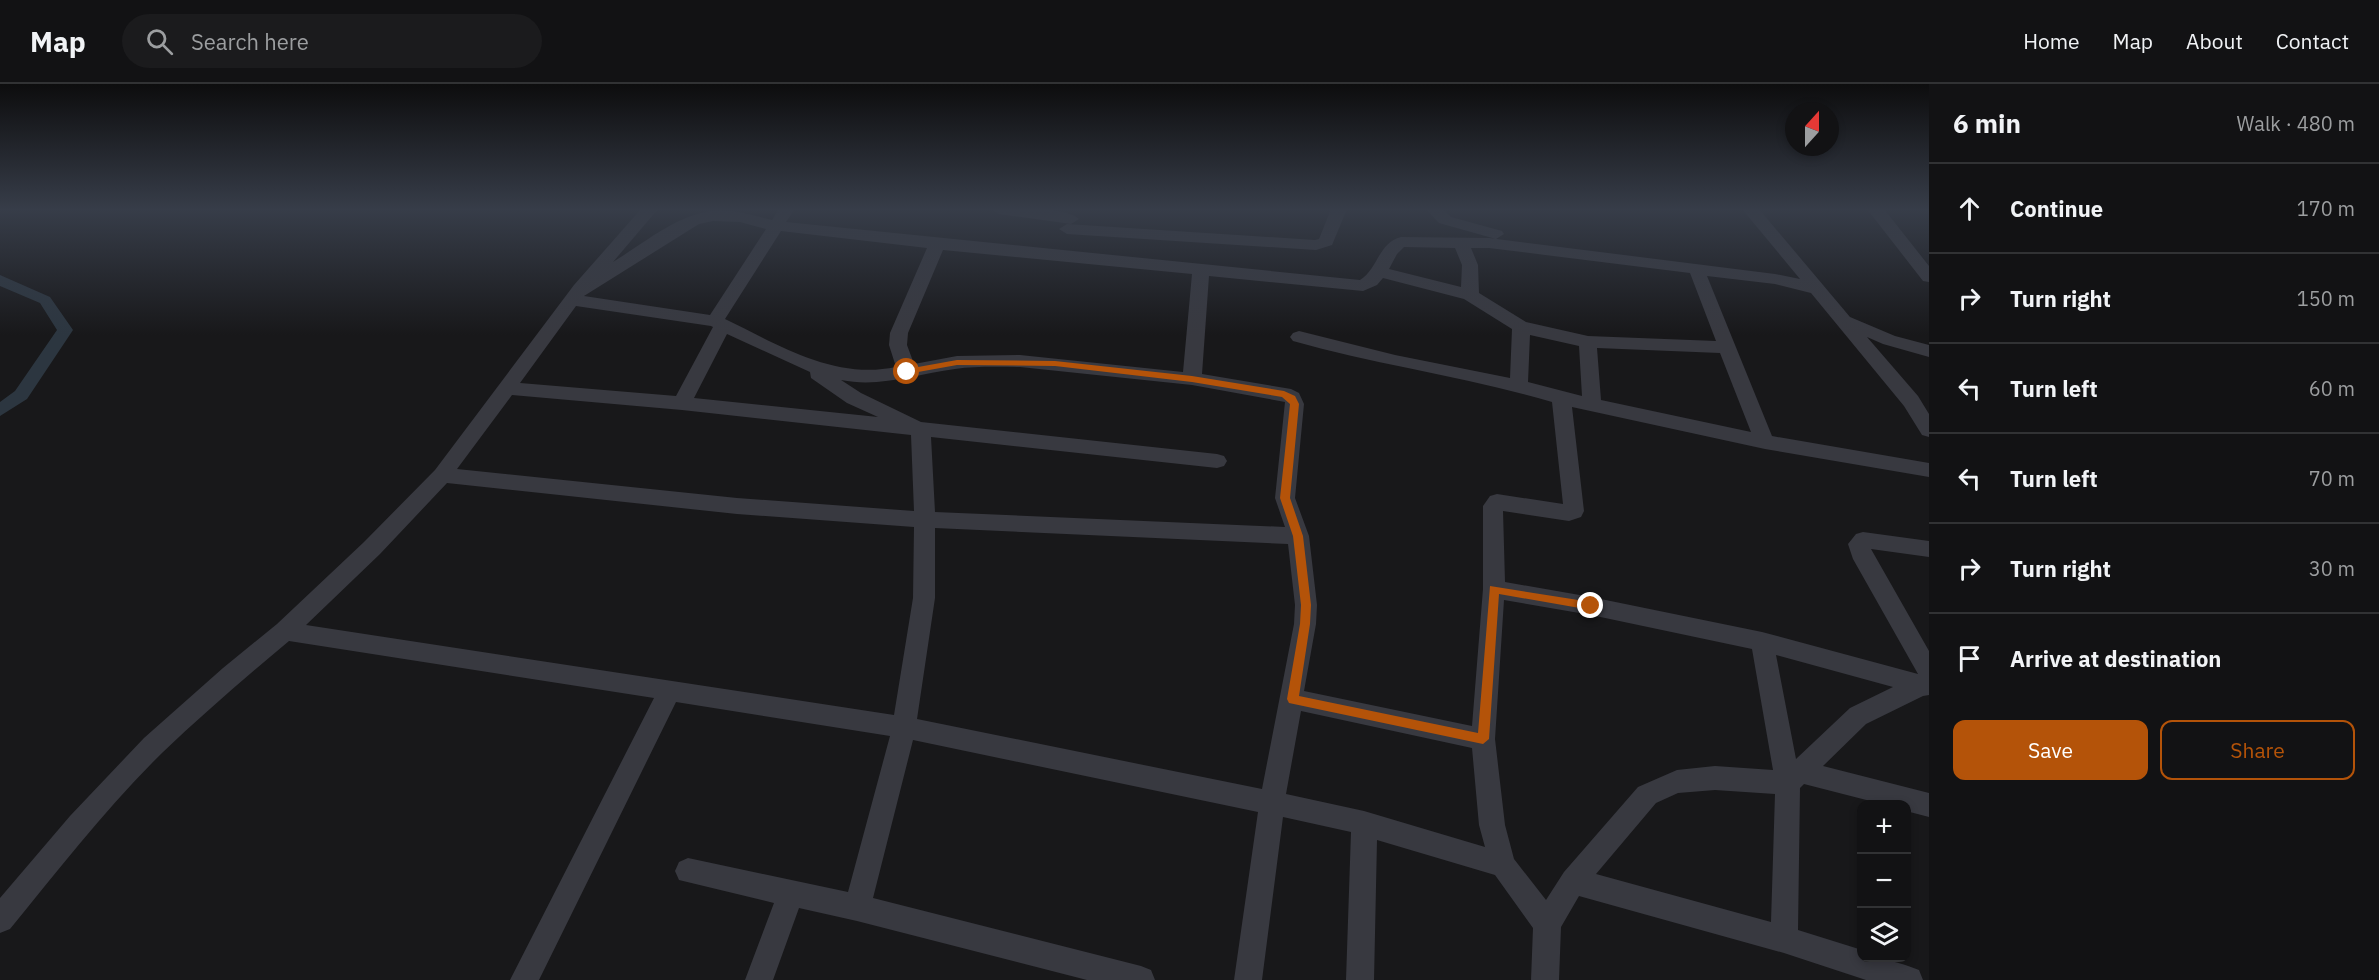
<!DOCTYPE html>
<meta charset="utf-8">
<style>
:root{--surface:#121214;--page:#1b1b1d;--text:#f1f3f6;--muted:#9c9ea0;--line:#313234;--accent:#b45309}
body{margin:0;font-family:"IBM Plex Sans",sans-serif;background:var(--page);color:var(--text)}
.controls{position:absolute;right:18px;bottom:18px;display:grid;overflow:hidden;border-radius:12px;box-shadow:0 3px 9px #0003}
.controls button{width:54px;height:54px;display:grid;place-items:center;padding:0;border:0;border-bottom:2px solid var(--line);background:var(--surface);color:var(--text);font:30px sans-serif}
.compass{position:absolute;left:1785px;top:18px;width:54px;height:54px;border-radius:50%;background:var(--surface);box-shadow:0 3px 9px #0003;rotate:21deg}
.stop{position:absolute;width:18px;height:18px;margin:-14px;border:4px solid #b45309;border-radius:50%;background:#fff}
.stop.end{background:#b45309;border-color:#fff;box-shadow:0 2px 6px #0008}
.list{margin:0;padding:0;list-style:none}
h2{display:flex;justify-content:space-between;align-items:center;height:78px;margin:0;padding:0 24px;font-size:26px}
h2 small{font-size:20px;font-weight:400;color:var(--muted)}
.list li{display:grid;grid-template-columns:39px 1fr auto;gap:18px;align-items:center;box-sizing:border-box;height:90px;padding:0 24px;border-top:2px solid var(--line)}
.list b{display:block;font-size:22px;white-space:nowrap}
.list em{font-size:20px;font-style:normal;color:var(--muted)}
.actions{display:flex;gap:12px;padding:18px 24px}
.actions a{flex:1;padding:14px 0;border:2px solid var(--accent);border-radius:12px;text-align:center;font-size:21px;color:var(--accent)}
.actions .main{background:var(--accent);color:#fff}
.icon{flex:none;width:33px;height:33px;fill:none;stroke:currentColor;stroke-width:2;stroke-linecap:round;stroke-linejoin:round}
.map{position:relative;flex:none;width:1929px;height:896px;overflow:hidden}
header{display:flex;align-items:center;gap:36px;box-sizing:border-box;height:84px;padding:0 30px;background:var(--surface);border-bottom:2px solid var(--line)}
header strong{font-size:28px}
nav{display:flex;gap:33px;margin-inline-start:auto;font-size:21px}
.search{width:420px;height:54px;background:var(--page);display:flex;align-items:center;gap:15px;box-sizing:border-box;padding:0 21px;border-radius:33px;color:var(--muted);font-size:22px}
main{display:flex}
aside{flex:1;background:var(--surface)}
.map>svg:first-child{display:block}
</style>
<header>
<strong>Map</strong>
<div class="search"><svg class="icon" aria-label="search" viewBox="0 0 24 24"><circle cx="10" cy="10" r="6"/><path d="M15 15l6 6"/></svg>Search here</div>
<nav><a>Home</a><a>Map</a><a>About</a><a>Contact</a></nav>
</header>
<main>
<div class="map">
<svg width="1929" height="896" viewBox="0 0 1929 896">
<rect width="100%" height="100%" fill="#18181a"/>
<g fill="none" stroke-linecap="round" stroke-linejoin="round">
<!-- canal -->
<path fill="#2c3640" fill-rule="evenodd" d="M0 191 50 213 73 246 27 315 0 332V318L15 307 57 246 40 219 0 202Z"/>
<!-- minor -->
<path fill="#383940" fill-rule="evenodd" d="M641 125H658L613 178C643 160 676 131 712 127 732 125 752 131 772 136L779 125H795L786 138 1360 196C1378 185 1378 159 1401 153L1489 154 1775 190 1800 195 1742 125H1759L1850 233 1895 252 1929 261V273L1883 260 1867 253 1918 312 1929 330V353L1922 351 1904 322 1811 209 1775 200 1707 192 1772 352 1929 379V393L1765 365 1572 323 1584 427 1581 433 1569 437 1503 427 1505 498 1591 513 1762 548 1918 590 1853 475 1848 460 1856 450 1863 448 1929 457V473L1871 465 1929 567V611L1923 612 1866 640 1823 682 1929 709V733L1906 727V720H1882L1804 700 1800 704 1798 846 1862 866V874C1883 874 1899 878 1919 886L1923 896H1866L1784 869 1579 812 1561 843 1559 896H1531L1533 844 1495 791 1377 756 1374 896H1346L1351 748 1283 733 1262 896H1234L1258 728 913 656 873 814 1141 882 1151 886 1155 896H1087L857 837 799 824 773 896H745L774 819 679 796 675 787 679 778 688 774 848 808 890 652 676 618 539 896H510L654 614 289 557C246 593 203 630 162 669 107 723 59 785 10 845L0 849V814L70 732 144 654 223 584 277 540 364 458 435 386 574 201ZM713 137 740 138 766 145 710 231 584 212 699 140ZM781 147 927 164 890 249 889 261 896 283C834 296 779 261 725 235ZM1404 163 1455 164 1462 181 1461 203 1389 185 1397 170ZM1471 164H1489L1690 189 1716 257 1588 252 1526 238 1479 209 1478 181ZM943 166 1192 190 1183 288 1020 271 957 272 914 280 907 261 908 249ZM1209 192 1363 207 1377 201 1383 194 1464 215 1512 245 1510 294 1395 271 1299 247 1293 249 1290 253 1293 257C1378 281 1467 293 1552 318L1563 420 1497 410 1490 412 1483 422V505L1472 642 1304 607 1316 540 1317 521 1309 452 1295 414 1304 320 1299 309 1291 305 1202 290ZM576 222 711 242 713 243 676 312 520 299ZM727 250 810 288 811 294 847 319 878 333 694 314ZM1530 251 1579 262 1582 312 1528 298ZM1597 264 1720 269 1751 348 1601 316ZM1020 283 1192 301 1285 318 1275 414 1285 443 935 428 931 353 1217 384 1224 382 1227 377 1224 372 1217 370 921 338 861 309 841 296C880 304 916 290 955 285 976 282 999 283 1020 283ZM512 311 682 326 911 351 914 427 737 414 457 385ZM447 399 737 430 914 443 913 514 894 631 306 541 380 470ZM935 444 1288 460 1295 521 1294 540 1262 705 917 635 935 514ZM1504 516 1591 531 1752 565 1773 686 1715 682 1677 686 1638 703 1564 788 1546 816 1514 775 1505 741 1495 655ZM1776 571 1893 603 1850 624 1796 675ZM1301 627 1472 664 1479 741 1485 763 1364 727 1286 710ZM1715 706 1775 710 1771 838 1596 790 1656 719 1678 709Z
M991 125C1010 125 1067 122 1079 135L1071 140 999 130Z
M1331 125H1347L1332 161 1316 166 1067 150 1059 145 1067 140 1315 156 1319 155Z
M1426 125H1443L1451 133 1502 147 1504 150 1496 155 1439 139Z
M1867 125H1884L1929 182V198L1923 197Z"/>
</g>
<!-- sky -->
<linearGradient id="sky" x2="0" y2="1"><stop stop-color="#0d0d0e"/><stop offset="0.5" stop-color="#373d49"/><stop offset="1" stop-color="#373d49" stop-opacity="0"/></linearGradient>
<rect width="1929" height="251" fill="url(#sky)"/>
<!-- route -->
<path fill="#b45309" d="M957 276 1055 277 1192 292 1284 307 1295 312 1299 320 1290 414 1303 452 1311 521 1310 540 1299 612 1478 649 1490 502 1591 518 1596 522 1591 526 1499 510 1489 655 1483 660 1289 619 1287 615 1300 540 1301 521 1293 452 1280 414 1290 320 1282 313 1192 298 1055 282 957 281 907 290 903 288 907 285Z"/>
</svg>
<div class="controls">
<button>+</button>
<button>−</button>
<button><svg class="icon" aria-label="layers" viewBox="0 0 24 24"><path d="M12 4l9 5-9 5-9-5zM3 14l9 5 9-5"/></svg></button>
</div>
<svg class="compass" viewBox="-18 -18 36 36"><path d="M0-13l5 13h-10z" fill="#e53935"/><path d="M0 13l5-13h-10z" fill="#9c9ea0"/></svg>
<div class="stop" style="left:907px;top:288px"></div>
<div class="stop end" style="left:1591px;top:522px"></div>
</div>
<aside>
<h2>6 min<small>Walk · 480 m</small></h2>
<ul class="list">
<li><svg class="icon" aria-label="ahead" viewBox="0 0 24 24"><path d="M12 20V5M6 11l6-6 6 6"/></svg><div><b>Continue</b></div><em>170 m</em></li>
<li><svg class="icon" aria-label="right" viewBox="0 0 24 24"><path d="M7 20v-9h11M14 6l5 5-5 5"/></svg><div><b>Turn right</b></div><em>150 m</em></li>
<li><svg class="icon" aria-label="left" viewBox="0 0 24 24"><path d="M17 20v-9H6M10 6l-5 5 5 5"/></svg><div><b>Turn left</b></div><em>60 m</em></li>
<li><svg class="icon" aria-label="left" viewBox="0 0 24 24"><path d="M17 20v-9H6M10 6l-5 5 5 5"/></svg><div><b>Turn left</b></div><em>70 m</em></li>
<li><svg class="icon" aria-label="right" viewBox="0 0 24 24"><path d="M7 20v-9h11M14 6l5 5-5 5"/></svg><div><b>Turn right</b></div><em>30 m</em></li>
<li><svg class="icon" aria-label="arrive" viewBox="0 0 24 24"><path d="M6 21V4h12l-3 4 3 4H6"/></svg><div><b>Arrive at destination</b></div></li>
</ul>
<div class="actions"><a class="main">Save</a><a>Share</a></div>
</aside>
</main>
